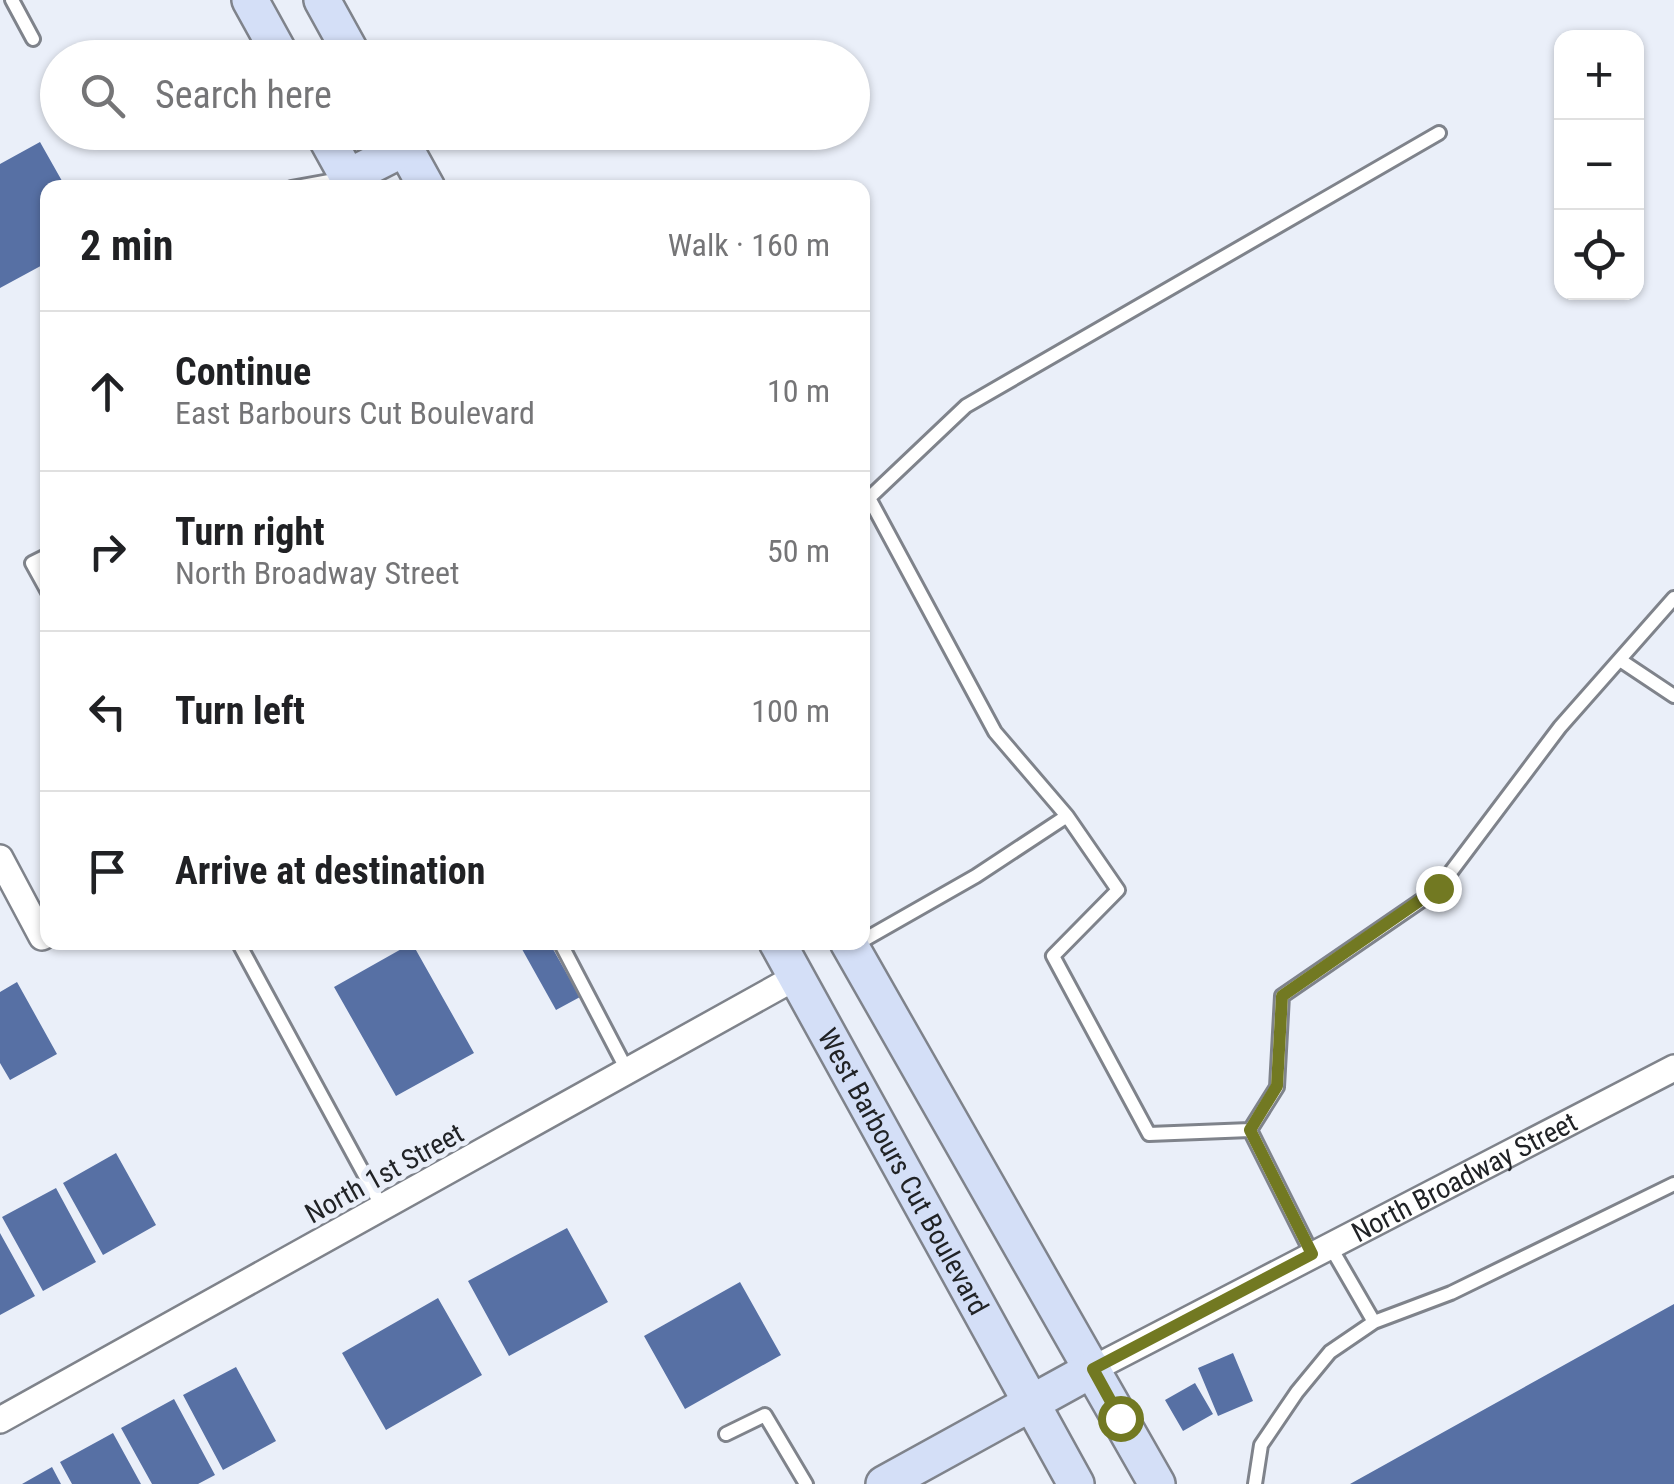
<!DOCTYPE html>
<meta charset="utf-8">
<style>
:root{--surface:#fff;--page:#f2f2f2;--text:#202124;--muted:#757577;--line:#e0e0e0}
body{margin:0;font-family:"Roboto Condensed",sans-serif;background:var(--page);color:var(--text)}
.controls{position:absolute;right:30px;top:30px;display:grid;overflow:hidden;border-radius:20px;box-shadow:0 2px 8px #0004}
.controls button{width:90px;height:90px;display:grid;place-items:center;padding:0;border:0;border-bottom:2px solid var(--line);background:var(--surface);color:var(--text);font:50px sans-serif}
.stop{position:absolute;width:30px;height:30px;margin:-22px;border:8px solid #727922;border-radius:50%;background:#fff}
.stop.end{background:#727922;border-color:#fff;box-shadow:0 2px 10px #0008}
.list{margin:0;padding:0;list-style:none}
h2{display:flex;justify-content:space-between;align-items:center;height:130px;margin:0;padding:0 40px;font-size:42px}
h2 small{font-size:32px;font-weight:400;color:var(--muted)}
.list li{display:grid;grid-template-columns:65px 1fr auto;gap:30px;align-items:center;box-sizing:border-box;height:160px;padding:0 40px;border-top:2px solid var(--line)}
.list b{display:block;font-size:38px;white-space:nowrap}
.list p{margin:0;font-size:32px;white-space:nowrap;color:var(--muted)}
.list em{font-size:32px;font-style:normal;color:var(--muted)}
.icon{flex:none;width:55px;height:55px;fill:none;stroke:currentColor;stroke-width:2;stroke-linecap:round;stroke-linejoin:round}
.map{position:relative;flex:none;width:1674px;height:1484px;overflow:hidden}
.search{position:absolute;background:var(--surface);box-shadow:0 2px 8px #0004;left:40px;top:40px;width:830px;height:110px;display:flex;align-items:center;gap:25px;box-sizing:border-box;padding:0 35px;border-radius:55px;color:var(--muted);font-size:38px}
.panel{position:absolute;background:var(--surface);box-shadow:0 2px 8px #0004;left:40px;top:180px;width:830px;height:770px;border-radius:20px}
.map>svg:first-child{display:block}
</style>
<div class="map">
<svg width="1674" height="1484" viewBox="0 0 1674 1484">
<rect width="100%" height="100%" fill="#eaeff9"/>
<!-- building -->
<path fill="#5770a4" d="M40 142 66 188H48V262L0 288V164Z
M518 942H549L580 997 556 1010Z
M412 943 474 1053 396 1096 334 987Z
M17 982 57 1054 10 1080 0 1063V992Z
M116 1153 156 1225 103 1255 63 1183Z
M56 1188 96 1262 43 1291 2 1217Z
M567 1228 608 1302 509 1356 468 1281Z
M0 1233 35 1296 0 1315Z
M740 1282 781 1355 685 1409 644 1336Z
M438 1298 482 1375 386 1430 342 1353Z
M1674 1304V1484H1350Z
M1233 1353 1253 1401 1218 1416 1198 1368Z
M236 1367 276 1441 223 1470 183 1395Z
M1195 1383 1213 1414 1183 1431 1165 1400Z
M174 1399 215 1475 198 1484H152L121 1428Z
M113 1433 141 1484H72L60 1462Z
M52 1467 61 1484H22Z"/>
<g fill="none" stroke-linecap="round" stroke-linejoin="round">
<defs>
<path id="lane" d="M12 0 33 39
M291 188 346 178
M48 555 32 563 48 592
M1620 660 1674 696
M1067 816 995 732 869 498 966 406 1439 133
M862 941 976 876 1067 816 1118 890 1053 956 1149 1134 1250 1130 1312 1254
M238 942 382 1207
M560 942 628 1072
M1250 1130 1277 1087 1282 996 1438 889 1560 727 1674 598
M1330 1246 1374 1322
M726 1434 765 1415 806 1484
M1255 1484 1261 1445 1297 1392 1330 1352 1374 1322 1451 1293 1674 1184"/>
<g id="street">
<path d="M0 858 42 937"/>
<path id="s1" d="M1093 1369 1674 1068"/>
<path d="M0 1420 796 977"/>
</g>
<g id="secondary">
<path d="M250 0 282 58"/>
<path d="M322 0 354 58"/>
<path d="M323 132 354 188"/>
<path d="M396 132 427 188"/>
<path d="M348 177 405 148"/>
<path id="s2" d="M777 942 1076 1484"/>
<path d="M848 942 1157 1484"/>
<path d="M884 1484 1093 1369"/>
</g>
</defs>
<!-- lane casing -->
<use href="#lane" stroke="#7f838b" stroke-width="18"/>
<!-- street casing -->
<use href="#street" stroke="#7f838b" stroke-width="30"/>
<!-- secondary casing -->
<use href="#secondary" stroke="#7f838b" stroke-width="40"/>
<!-- lane -->
<use href="#lane" stroke="#fff" stroke-width="12"/>
<!-- street -->
<use href="#street" stroke="#fff" stroke-width="25"/>
<!-- secondary -->
<use href="#secondary" stroke="#d4dff7" stroke-width="35"/>
</g>
<g fill="none" stroke-linecap="round" stroke-linejoin="round">
<!-- route -->
<path stroke="#727922" stroke-width="12" d="M1120 1418 1093 1369 1312 1254 1250 1130 1277 1086 1282 996 1438 888"/>
</g>
<g text-anchor="middle" stroke-width="10" stroke-linejoin="round" paint-order="stroke">
<!-- street labels -->
<g font-size="28" fill="#212326" stroke="#eaeff9">
<text dy="10" stroke="none"><textPath href="#s2" startOffset="262">West Barbours Cut Boulevard</textPath></text>
<text transform="translate(384 1173) rotate(-29)" y="10">North 1st Street</text>
<text dy="10" stroke="none"><textPath href="#s1" startOffset="418">North Broadway Street</textPath></text>
</g>
</g>
</svg>
<div class="controls">
<button>+</button>
<button>−</button>
<button><svg class="icon" aria-label="locate" viewBox="0 0 24 24"><circle cx="12" cy="12" r="6"/><path d="M12 2v4M12 18v4M2 12h4M18 12h4"/></svg></button>
</div>
<div class="stop" style="left:1120px;top:1418px"></div>
<div class="stop end" style="left:1438px;top:888px"></div>
<div class="search"><svg class="icon" aria-label="search" viewBox="0 0 24 24"><circle cx="10" cy="10" r="6"/><path d="M15 15l6 6"/></svg>Search here</div>
<section class="panel">
<h2>2 min<small>Walk · 160 m</small></h2>
<ul class="list">
<li><svg class="icon" aria-label="ahead" viewBox="0 0 24 24"><path d="M12 20V5M6 11l6-6 6 6"/></svg><div><b>Continue</b><p>East Barbours Cut Boulevard</p></div><em>10 m</em></li>
<li><svg class="icon" aria-label="right" viewBox="0 0 24 24"><path d="M7 20v-9h11M14 6l5 5-5 5"/></svg><div><b>Turn right</b><p>North Broadway Street</p></div><em>50 m</em></li>
<li><svg class="icon" aria-label="left" viewBox="0 0 24 24"><path d="M17 20v-9H6M10 6l-5 5 5 5"/></svg><div><b>Turn left</b></div><em>100 m</em></li>
<li><svg class="icon" aria-label="arrive" viewBox="0 0 24 24"><path d="M6 21V4h12l-3 4 3 4H6"/></svg><div><b>Arrive at destination</b></div></li>
</ul>
</section>
</div>
